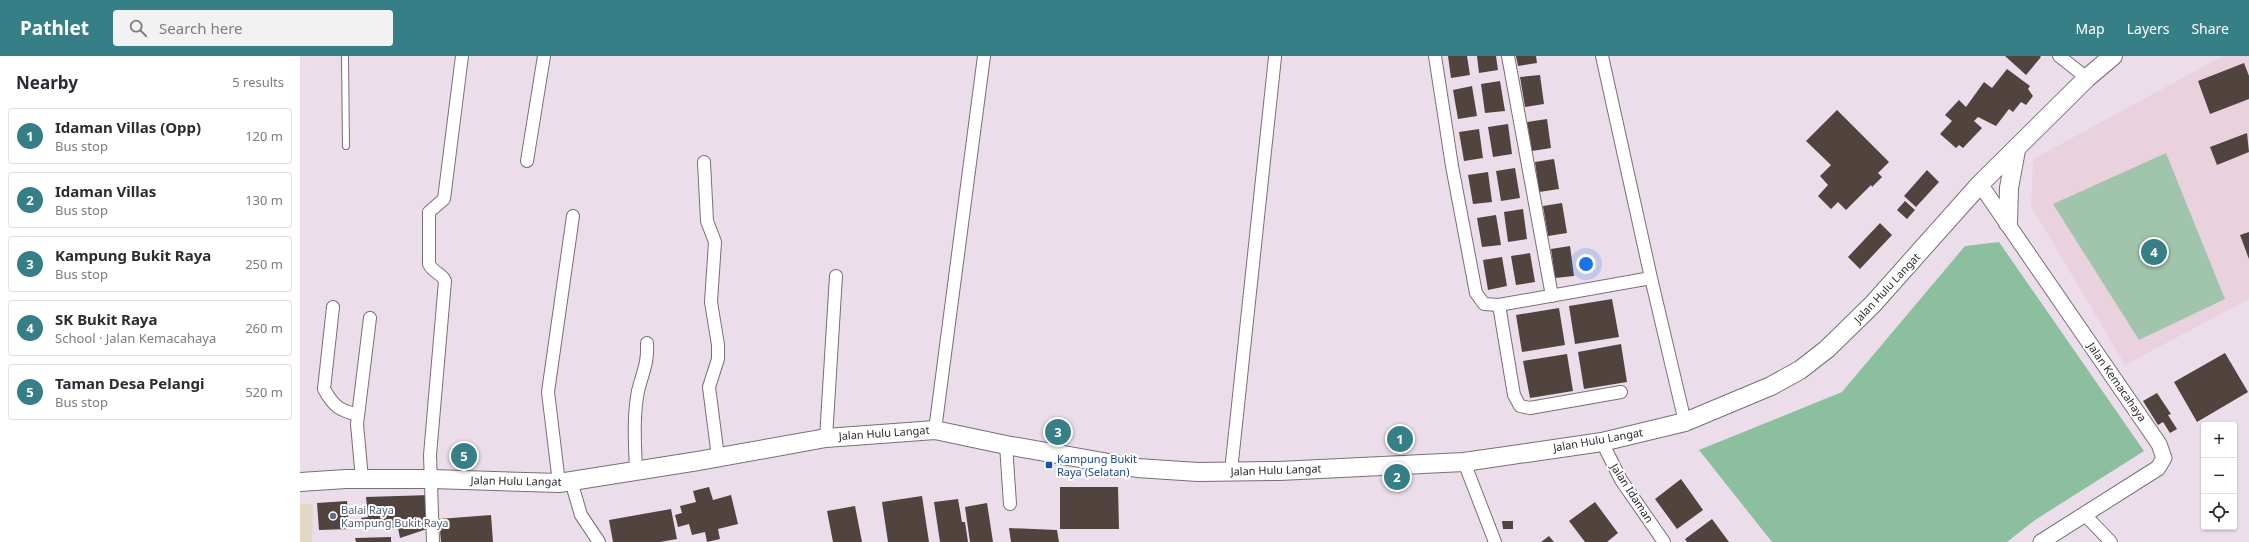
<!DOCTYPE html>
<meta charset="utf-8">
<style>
:root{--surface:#fff;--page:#f2f2f3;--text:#2b2b33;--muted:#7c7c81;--line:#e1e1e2;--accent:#377f86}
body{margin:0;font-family:"Noto Sans",sans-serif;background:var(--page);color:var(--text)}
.controls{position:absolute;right:12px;bottom:12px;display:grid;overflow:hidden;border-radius:4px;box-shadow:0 1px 3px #0004}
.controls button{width:36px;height:36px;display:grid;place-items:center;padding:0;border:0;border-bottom:1px solid var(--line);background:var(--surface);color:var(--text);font:20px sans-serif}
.you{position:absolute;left:1286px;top:208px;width:14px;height:14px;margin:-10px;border:3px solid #fff;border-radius:50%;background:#1a73e8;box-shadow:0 0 0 6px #1a73e833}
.badge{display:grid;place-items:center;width:26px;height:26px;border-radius:50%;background:var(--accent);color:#fff;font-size:13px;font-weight:700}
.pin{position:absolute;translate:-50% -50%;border:2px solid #fff;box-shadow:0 1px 4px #0006}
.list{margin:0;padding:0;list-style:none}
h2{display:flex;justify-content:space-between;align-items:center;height:52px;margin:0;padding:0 16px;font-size:17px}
h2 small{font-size:13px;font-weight:400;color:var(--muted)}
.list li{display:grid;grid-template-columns:26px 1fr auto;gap:12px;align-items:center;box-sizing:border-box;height:56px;margin:0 8px 8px;padding:0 8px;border:1px solid var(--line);border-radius:4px}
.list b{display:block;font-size:15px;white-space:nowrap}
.list p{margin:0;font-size:13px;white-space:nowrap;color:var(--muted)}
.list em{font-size:13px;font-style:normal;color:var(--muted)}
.icon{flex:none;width:22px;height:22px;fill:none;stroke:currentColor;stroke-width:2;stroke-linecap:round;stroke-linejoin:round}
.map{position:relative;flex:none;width:1949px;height:486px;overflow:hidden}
header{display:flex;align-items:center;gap:24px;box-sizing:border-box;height:56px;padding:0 20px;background:var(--accent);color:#fff}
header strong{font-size:19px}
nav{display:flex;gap:22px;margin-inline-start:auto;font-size:14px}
.search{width:280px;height:36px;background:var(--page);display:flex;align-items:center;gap:10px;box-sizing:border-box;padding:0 14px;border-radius:4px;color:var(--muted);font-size:15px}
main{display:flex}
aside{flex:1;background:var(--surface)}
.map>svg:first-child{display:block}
</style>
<header>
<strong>Pathlet</strong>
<div class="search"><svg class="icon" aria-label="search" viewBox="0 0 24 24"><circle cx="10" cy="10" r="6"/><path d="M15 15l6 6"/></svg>Search here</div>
<nav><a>Map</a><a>Layers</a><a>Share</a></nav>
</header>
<main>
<aside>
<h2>Nearby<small>5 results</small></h2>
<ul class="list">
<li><span class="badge">1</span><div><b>Idaman Villas (Opp)</b><p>Bus stop</p></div><em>120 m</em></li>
<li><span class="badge">2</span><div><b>Idaman Villas</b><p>Bus stop</p></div><em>130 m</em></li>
<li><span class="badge">3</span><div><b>Kampung Bukit Raya</b><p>Bus stop</p></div><em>250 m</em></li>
<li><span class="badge">4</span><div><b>SK Bukit Raya</b><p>School · Jalan Kemacahaya</p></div><em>260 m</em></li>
<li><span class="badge">5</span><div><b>Taman Desa Pelangi</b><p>Bus stop</p></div><em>520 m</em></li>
</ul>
</aside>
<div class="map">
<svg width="1949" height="486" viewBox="0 0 1949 486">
<rect width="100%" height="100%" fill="#ebdeea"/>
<!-- industrial -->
<path fill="#e1d9c3" d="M0 448H13L12 486H0Z"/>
<!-- education -->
<path fill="#e9d2dd" d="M1923 0H1949V243L1825 309 1731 150 1733 103Z"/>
<!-- green -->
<path fill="#a1c5ac" d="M1866 97 1925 243 1839 284 1753 148Z"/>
<!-- forest -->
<path fill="#8bbf9d" d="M1699 186 1844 395 1735 464 1707 486H1472L1399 394 1542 336 1665 190Z"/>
<!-- building -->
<path fill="#51433e" d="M1148 0H1167L1170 19 1151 22Z
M1177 0H1196L1198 14 1179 17Z
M1216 0H1236L1237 7 1218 10Z
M1705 0H1740L1741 1 1726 19Z
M1944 7 1949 20V43L1910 58 1898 25Z
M1707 13 1730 30 1728 33 1733 40 1726 49 1721 46 1713 56 1709 53 1696 70 1678 61 1674 65 1682 72 1663 92 1659 89 1656 92 1640 78 1652 65 1645 59 1659 44 1666 51 1684 26 1692 32Z
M1240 19 1244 48 1225 51 1220 21Z
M1200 25 1205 55 1185 57 1181 28Z
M1172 30 1177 60 1158 63 1153 34Z
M1537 54 1589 106 1578 117 1582 121 1572 131 1571 129 1546 154 1538 146 1531 153 1518 140 1528 129 1520 120 1531 109 1506 85Z
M1247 63 1251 92 1232 95 1227 66Z
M1208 68 1212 98 1193 101 1188 71Z
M1179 73 1183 102 1164 105 1159 76Z
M1947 77 1949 96 1917 109 1910 91Z
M1254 103 1259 133 1239 136 1235 106Z
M1215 112 1220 142 1201 145 1196 115Z
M1627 114 1639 126 1616 151 1604 140Z
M1188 116 1192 146 1173 148 1168 119Z
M1605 145 1615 154 1607 163 1597 154Z
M1262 147 1267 177 1248 180 1243 150Z
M1223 153 1227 183 1208 186 1204 156Z
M1196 159 1201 189 1182 191 1177 162Z
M1580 167 1592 179 1560 213 1548 201Z
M1949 176V203L1940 179Z
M1270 190 1274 220 1255 222 1251 193Z
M1230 197 1235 226 1216 229 1211 200Z
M1202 201 1207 230 1188 234 1183 204Z
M1312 243 1319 281 1275 288 1269 250Z
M1259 252 1265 289 1222 296 1216 259Z
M1321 288 1327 326 1284 333 1278 296Z
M1925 297 1948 336 1897 366 1874 326Z
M1267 298 1273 335 1230 342 1223 305Z
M1857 337 1871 358 1868 359 1877 373 1870 377 1863 366 1858 369 1843 345Z
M1381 423 1403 454 1377 473 1355 443Z
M409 431 413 444 431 439 438 468 418 473 420 483 407 486 405 476 392 479 389 468 378 471 375 459 382 457 380 450 396 446 393 435Z
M760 431H818L819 473H760Z
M130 439V472L100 482 98 472H62L61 462 68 461 66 441Z
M622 440 629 486H588L582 446Z
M658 443 662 466H665L668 486H640L634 446Z
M47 445 49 473 19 474 17 447Z
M1295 446 1318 477 1307 486H1285L1269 465Z
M687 447 693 486H670L665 451Z
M555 450 562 486H533L527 455Z
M371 453 377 483 360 486H313L309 464Z
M191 459 193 486H141L139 463Z
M1412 463 1429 486H1387L1385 483Z
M1202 465H1213V473H1203Z
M709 472 757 474 759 486H711Z
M1249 480 1254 486H1241Z
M91 481V486H56L55 482Z"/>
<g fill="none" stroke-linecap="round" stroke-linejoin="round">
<defs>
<path id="service" d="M45 0 46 90"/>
<path id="minor" d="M1135 0 1152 110 1176 237 1184 248 1199 249 1351 222
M1208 0 1252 240
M1302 0 1351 222 1385 366
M1759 0 1787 22
M227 105 244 0
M404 106 407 165 415 186 411 246 418 289V303L409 331 418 401
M1199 249 1214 339 1220 350 1230 352 1321 336
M33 251 24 333C34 351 39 354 58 359
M635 374 684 0
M526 382 536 220
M1302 386 1321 424 1364 486
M706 389 710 448
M1164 406 1195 486
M336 415C335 388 333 361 338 335 343 315 348 308 347 287
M931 415 975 1
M62 423 57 368 70 262
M271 425 281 459 299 486
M259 427 248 336 273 160
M1784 458 1811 486
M133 486 130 399 145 225C142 217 133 217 129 208V156L144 143 162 0"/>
<path id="tertiary" d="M1680 128 1859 388 1864 402 1858 412 1741 486"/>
<path id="secondary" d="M1708 167 1709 132 1716 94
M0 426 46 423H132L259 427 398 405 526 382 635 374 706 389 837 412 898 416 979 415 1164 406 1302 386 1385 366 1471 330 1500 314 1527 293 1573 248 1680 128 1787 22 1813 0"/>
</defs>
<!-- service casing -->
<use href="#service" stroke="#786e78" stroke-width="8"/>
<!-- minor casing -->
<use href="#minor" stroke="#786e78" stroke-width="14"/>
<!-- tertiary casing -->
<use href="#tertiary" stroke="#786e78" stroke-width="17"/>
<!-- secondary casing -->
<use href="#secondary" stroke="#786e78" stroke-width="20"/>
<!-- service -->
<use href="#service" stroke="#fff" stroke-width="6"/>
<!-- minor -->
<use href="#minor" stroke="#fff" stroke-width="12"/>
<!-- tertiary -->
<use href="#tertiary" stroke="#fff" stroke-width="15"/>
<!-- secondary -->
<use href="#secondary" stroke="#fff" stroke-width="18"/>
</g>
<!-- markers -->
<rect fill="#1a4fb4" stroke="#fff" stroke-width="1.5" x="745" y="405" width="8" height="8" rx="2"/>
<circle fill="#5c6f8a" stroke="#fff" stroke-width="1.5" cx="33" cy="460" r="4"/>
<g text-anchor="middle" stroke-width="4" stroke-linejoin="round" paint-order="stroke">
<!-- street labels -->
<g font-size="11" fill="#2d282d" stroke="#fff">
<text transform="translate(1587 232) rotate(-47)" y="4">Jalan Hulu Langat</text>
<text transform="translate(1817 326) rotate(55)" y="4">Jalan Kemacahaya</text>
<text transform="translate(584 377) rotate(-4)" y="4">Jalan Hulu Langat</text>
<text transform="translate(1298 384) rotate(-10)" y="4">Jalan Hulu Langat</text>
<text transform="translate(976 414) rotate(-2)" y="4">Jalan Hulu Langat</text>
<text transform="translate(216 425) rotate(1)" y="4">Jalan Hulu Langat</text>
<text transform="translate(1332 437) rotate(57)" y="4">Jalan Idaman</text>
</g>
<!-- transit labels -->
<g font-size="11" fill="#164399" stroke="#fff" text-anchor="start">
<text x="757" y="407">Kampung Bukit<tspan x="757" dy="13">Raya (Selatan)</tspan></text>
</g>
<!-- service labels -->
<g font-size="11" fill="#4e5e75" stroke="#fff" text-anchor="start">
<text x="41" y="458">Balai Raya<tspan x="41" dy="13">Kampung Bukit Raya</tspan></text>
</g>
</g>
</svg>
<div class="controls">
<button>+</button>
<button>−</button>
<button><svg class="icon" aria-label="locate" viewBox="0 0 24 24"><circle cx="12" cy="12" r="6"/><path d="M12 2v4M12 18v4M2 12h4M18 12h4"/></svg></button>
</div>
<div class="you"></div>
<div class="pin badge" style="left:1100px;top:383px">1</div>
<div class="pin badge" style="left:1097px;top:421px">2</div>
<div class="pin badge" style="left:758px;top:376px">3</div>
<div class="pin badge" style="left:1854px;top:196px">4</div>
<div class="pin badge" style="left:164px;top:400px">5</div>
</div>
</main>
